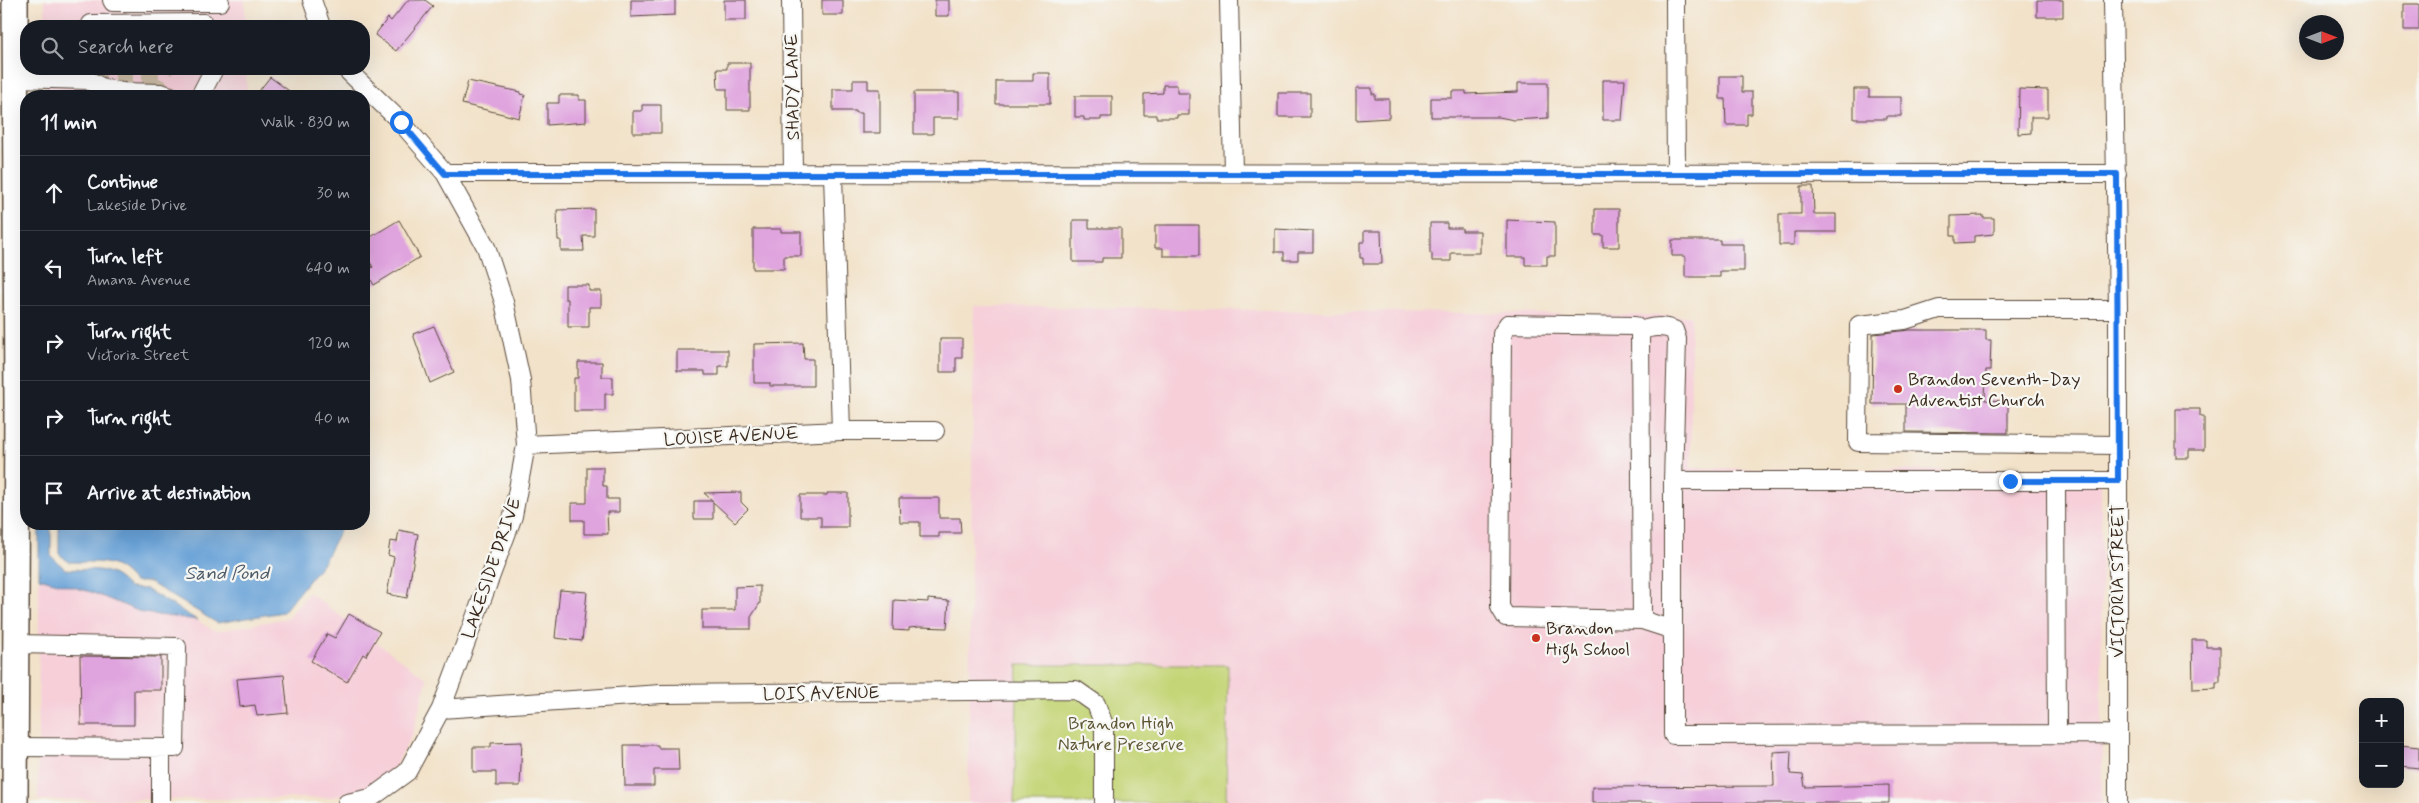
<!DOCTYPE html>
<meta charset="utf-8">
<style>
:root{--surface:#171b24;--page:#20242c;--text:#f1f3f6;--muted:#9ea1a6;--line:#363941}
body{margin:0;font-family:Mynerve,sans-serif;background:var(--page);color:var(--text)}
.controls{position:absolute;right:15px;bottom:15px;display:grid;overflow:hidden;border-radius:10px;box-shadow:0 5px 20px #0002}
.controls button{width:45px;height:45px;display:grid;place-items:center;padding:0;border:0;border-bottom:1px solid var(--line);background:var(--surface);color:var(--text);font:25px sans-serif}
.compass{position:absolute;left:2299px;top:15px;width:45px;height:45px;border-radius:50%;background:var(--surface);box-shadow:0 5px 20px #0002;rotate:90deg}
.stop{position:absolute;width:15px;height:15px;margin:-11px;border:4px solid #1a73e8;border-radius:50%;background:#fff}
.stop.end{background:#1a73e8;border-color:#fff;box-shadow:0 1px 5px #0008}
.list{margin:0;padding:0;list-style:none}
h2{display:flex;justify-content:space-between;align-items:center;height:65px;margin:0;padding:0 20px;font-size:21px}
h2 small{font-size:16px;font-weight:400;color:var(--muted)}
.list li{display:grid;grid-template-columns:32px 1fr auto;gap:15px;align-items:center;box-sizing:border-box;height:75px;padding:0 20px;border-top:1px solid var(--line)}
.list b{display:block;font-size:19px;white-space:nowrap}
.list p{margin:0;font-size:16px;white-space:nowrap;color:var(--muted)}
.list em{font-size:16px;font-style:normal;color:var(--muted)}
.icon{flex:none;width:28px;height:28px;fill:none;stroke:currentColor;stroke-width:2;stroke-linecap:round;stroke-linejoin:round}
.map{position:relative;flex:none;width:2419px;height:803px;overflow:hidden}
.search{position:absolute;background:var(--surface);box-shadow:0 5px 20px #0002;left:20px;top:20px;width:350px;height:55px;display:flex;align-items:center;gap:12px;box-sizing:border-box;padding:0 18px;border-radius:20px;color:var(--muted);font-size:19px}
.panel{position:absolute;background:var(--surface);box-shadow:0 5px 20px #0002;left:20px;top:90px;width:350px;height:440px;border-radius:20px}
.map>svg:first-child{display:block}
</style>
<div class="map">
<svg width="2419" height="803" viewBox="0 0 2419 803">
<rect width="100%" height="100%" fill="#f6f6f2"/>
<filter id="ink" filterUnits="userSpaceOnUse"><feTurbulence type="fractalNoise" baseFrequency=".02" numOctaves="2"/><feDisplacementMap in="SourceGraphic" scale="10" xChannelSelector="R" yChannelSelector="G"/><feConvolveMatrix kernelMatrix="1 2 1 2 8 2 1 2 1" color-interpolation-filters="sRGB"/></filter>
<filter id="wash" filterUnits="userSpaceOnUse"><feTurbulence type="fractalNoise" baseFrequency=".0096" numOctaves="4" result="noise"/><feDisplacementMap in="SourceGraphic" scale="20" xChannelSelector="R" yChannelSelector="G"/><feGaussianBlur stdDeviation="1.12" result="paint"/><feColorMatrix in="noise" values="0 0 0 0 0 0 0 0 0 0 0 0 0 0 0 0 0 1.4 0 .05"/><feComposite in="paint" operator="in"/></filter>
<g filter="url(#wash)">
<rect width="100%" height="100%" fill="#f2e2c9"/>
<!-- built -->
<path fill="#f6cfd9" d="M45 0H245V26H45Z
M45 69H246L247 96H45Z
M974 306 1691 316V468L2101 472 2102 803H968Z
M39 578 91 592 143 613 197 620 212 630 218 631 287 618 309 593 427 679 413 733 392 772 367 790 327 798 38 800Z"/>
<!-- green -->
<path fill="#c4d577" stroke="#80804a" d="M1018 665H1228L1226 803H1014Z"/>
<!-- water -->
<path fill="#67a1d7" stroke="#51667a" d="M39 524H51V556L65 569C94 571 108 564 129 588L146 589 197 620 143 613 91 592 39 578Z
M59 524H343L324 561 283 612 217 623 149 582H134C114 557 98 563 69 562L59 554Z"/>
<g id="blocks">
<!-- building -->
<path fill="#dfa3de" d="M408 0H425L433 6 396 51 375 35 388 18 391 21Z
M631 0H675V15L631 17Z
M724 0H746V20H724Z
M822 0H843V15H822Z
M935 0H949V16H935Z
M2037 0H2063V17H2037Z
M2404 4H2419V30H2404Z
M727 63H750V110H727V89H718L717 69H727Z
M1033 73H1050V104H996V81H1033Z
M1720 76H1742V92H1752V114H1747V125H1726L1725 99H1720Z
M270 77 296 96H255Z
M853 80H868V89H880V133H862V113H856V111H833V89H853Z
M1603 80H1625L1622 120H1603Z
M468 81 521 92 520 94 525 95 519 118 462 104Z
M1518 83H1548V118L1514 120 1499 117H1431V98H1452V91H1466V94L1518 92Z
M1163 85H1177V93H1189V115H1177V118H1156V115H1144V94L1163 93Z
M1356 88H1372V94H1375V99H1389V118L1356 120Z
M1854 89H1869V97H1901V116H1887V119H1854Z
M2019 89 2048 90V117H2031V133L2018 134Z
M914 92H959V118H933V134H914Z
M1278 93H1310V117H1278Z
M559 95H579V100H586V122L547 125V103H559Z
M1075 96H1112V117H1101V120H1084V117H1075Z
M642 105H661V133H633V111H642Z
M1801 186H1813L1814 214H1836V232H1794V245H1779V214H1801Z
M594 209V236H583L584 251H561V240H558L557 210Z
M1595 209H1619V247H1603V235H1595Z
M1983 215V218H1994V234L1974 236V242L1955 243V236H1951V216Z
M399 220 420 257 374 285 366 272 373 267 366 256 371 253 364 241Z
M1073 220H1089V228H1121V258H1102V262H1073Z
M1507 220 1555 222V256H1547V265H1525V257H1507Z
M1430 223H1447V228H1462V231H1480V253H1451V261H1432V253H1430Z
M1155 225H1199V256H1163V248H1155Z
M753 229H781V232H801V256H784V269H753Z
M1275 229 1313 231V252H1298V260H1284V252H1275Z
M1364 231H1381L1382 264H1363V258H1360V242H1364Z
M1672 240H1720V244H1744V271H1720V277H1685V256H1672Z
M565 285H589V291H601V307H589V327H568V299H565Z
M434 326 454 372 430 383 413 334Z
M1910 330H1986V340H1991L1990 370H1986L1985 400 2008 401V433L1906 432V404H1872L1873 334Z
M940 339H962V358H956V372H940Z
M803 343 804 359H813V386H770V383H754V344Z
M677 350H728V366H719V375H705V371H677Z
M578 362H602V377H613V394H605V411H574V378H578Z
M2176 409H2200V416H2204V450H2189V458H2176Z
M587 467H603V486H607V499H619V512H607L608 534H584V520H572V503H587Z
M741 492V502L748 509 735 522 713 502V519H694V501H713L704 493Z
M827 493H848V527H821V517H800V495H827Z
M899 498H939V518H960L961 533H939V537H920V522H900Z
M399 530 418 534 407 598 387 594 394 557 388 555 390 541 397 542Z
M760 586V603L751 617V629H702V610H735V587Z
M560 590 587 592 582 641 555 638Z
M928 599 949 601 947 628 920 627 909 628V631L893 630 894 600 928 602Z
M349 614 380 632 366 656 363 654 347 682 311 661 327 634 335 638Z
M2192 640H2206V647H2220V682H2216V688L2193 689Z
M80 656 161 657V690H134V725H81Z
M284 675 288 713 257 716 255 705 240 707 237 679Z
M522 742 520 786H496V772H473V747H491V743Z
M624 745H658V748H678L679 770H654V786H625Z
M2400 745 2419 747V768L2400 766Z
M1791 751 1790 774 1803 775 1805 787 1889 785V803H1592V787L1774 786 1773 752Z"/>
</g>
</g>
<g filter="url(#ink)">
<use href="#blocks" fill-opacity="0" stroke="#564638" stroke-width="1"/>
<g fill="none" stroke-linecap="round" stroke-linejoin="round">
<!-- minor-tunnel -->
<path stroke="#cdbda7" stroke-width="18" stroke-dasharray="18 9" stroke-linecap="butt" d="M88 80 159 79 165 69"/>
<defs>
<path id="minor" d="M112 0 113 2H220
M312 0 321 26
M791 0 793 174
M1229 0 1233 172
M1675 0 1676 173
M2113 0 2118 309V803
M91 26V24L204 23
M346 69 401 122 445 173 486 247 504 302 521 380 526 445 513 516 441 709 407 772 371 798 347 803
M15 78 88 80 103 88 123 92 161 93 171 96
M200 96 214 69
M445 173 2117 174
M833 174 841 431
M1640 331C1653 326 1661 326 1674 330L1677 339 1673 481
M526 445 841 431H935
M2118 445 1858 442 1859 325 1905 320 1939 309H2118
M2056 481 2057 734
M1642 620 1640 331 1635 326 1508 324 1502 334 1500 607 1506 617 1642 620 1673 630
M441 709 661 694 1076 690 1096 704 1104 725V803
M2117 734 1673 735V481H2118
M15 747 175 748 177 647 15 644
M161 803V748"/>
<path id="highway" d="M15 803 17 408 15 0"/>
</defs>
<!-- minor casing -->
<use href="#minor" stroke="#564638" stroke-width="20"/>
<!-- highway casing -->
<use href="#highway" stroke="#564638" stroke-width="28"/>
<!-- minor -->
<use href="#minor" stroke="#fff" stroke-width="18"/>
<!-- highway -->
<use href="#highway" stroke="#fff" stroke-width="25"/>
</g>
</g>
<g fill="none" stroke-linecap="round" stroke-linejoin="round" filter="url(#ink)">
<!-- route -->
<path stroke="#1a73e8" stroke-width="6" d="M401 122 445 174H2117L2118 481H2010"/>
</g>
<!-- markers -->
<g fill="#c8321e" stroke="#f6f6f2" stroke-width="2">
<circle cx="1898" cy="389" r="5"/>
<circle cx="1536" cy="638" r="5"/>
</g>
<g text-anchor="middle" stroke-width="4.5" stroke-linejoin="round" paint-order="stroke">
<!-- street labels -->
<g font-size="18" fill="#3b2a1e" stroke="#f6f6f2">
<text transform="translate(792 87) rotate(-91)" y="6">SHADY LANE</text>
<text transform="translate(731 436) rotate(-3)" y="6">LOUISE AVENUE</text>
<text transform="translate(491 568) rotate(-71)" y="6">LAKESIDE DRIVE</text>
<text transform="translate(2117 581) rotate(-90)" y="6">VICTORIA STREET</text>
<text transform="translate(821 693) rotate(-1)" y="6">LOIS AVENUE</text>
</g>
<!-- poi labels -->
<g font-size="18" fill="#3b2a1e" stroke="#f6f6f2" text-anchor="start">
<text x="1908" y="385">Brandon Seventh-Day<tspan x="1908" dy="21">Adventist Church</tspan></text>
<text x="1546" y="634">Brandon<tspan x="1546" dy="21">High School</tspan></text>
</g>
<!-- park labels -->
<g font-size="18" fill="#5d5534" stroke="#f6f6f2">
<text x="1121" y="729">Brandon High<tspan x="1121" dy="21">Nature Preserve</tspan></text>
</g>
<!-- water labels -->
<g font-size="19" font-style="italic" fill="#4d5a68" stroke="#f6f6f2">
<text x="227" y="579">Sand Pond</text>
</g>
</g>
</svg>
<div class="controls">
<button>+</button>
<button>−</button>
</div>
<svg class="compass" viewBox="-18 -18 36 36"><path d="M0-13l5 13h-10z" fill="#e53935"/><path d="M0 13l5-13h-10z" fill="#9ea1a6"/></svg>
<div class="stop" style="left:401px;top:122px"></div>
<div class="stop end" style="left:2010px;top:481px"></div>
<div class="search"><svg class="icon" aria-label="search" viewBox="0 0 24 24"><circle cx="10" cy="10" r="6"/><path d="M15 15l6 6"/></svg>Search here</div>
<section class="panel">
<h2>11 min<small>Walk · 830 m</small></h2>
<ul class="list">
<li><svg class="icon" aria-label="ahead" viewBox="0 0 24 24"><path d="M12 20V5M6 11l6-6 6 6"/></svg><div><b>Continue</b><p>Lakeside Drive</p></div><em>30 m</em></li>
<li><svg class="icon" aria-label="left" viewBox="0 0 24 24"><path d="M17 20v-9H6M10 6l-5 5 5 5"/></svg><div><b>Turn left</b><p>Amana Avenue</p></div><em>640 m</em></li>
<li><svg class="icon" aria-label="right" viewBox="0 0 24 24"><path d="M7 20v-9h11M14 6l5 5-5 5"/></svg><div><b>Turn right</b><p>Victoria Street</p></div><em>120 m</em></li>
<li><svg class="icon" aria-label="right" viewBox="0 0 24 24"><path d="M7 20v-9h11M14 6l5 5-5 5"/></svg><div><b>Turn right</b></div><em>40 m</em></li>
<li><svg class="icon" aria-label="arrive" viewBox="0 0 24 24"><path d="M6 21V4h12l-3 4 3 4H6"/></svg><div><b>Arrive at destination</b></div></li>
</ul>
</section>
</div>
